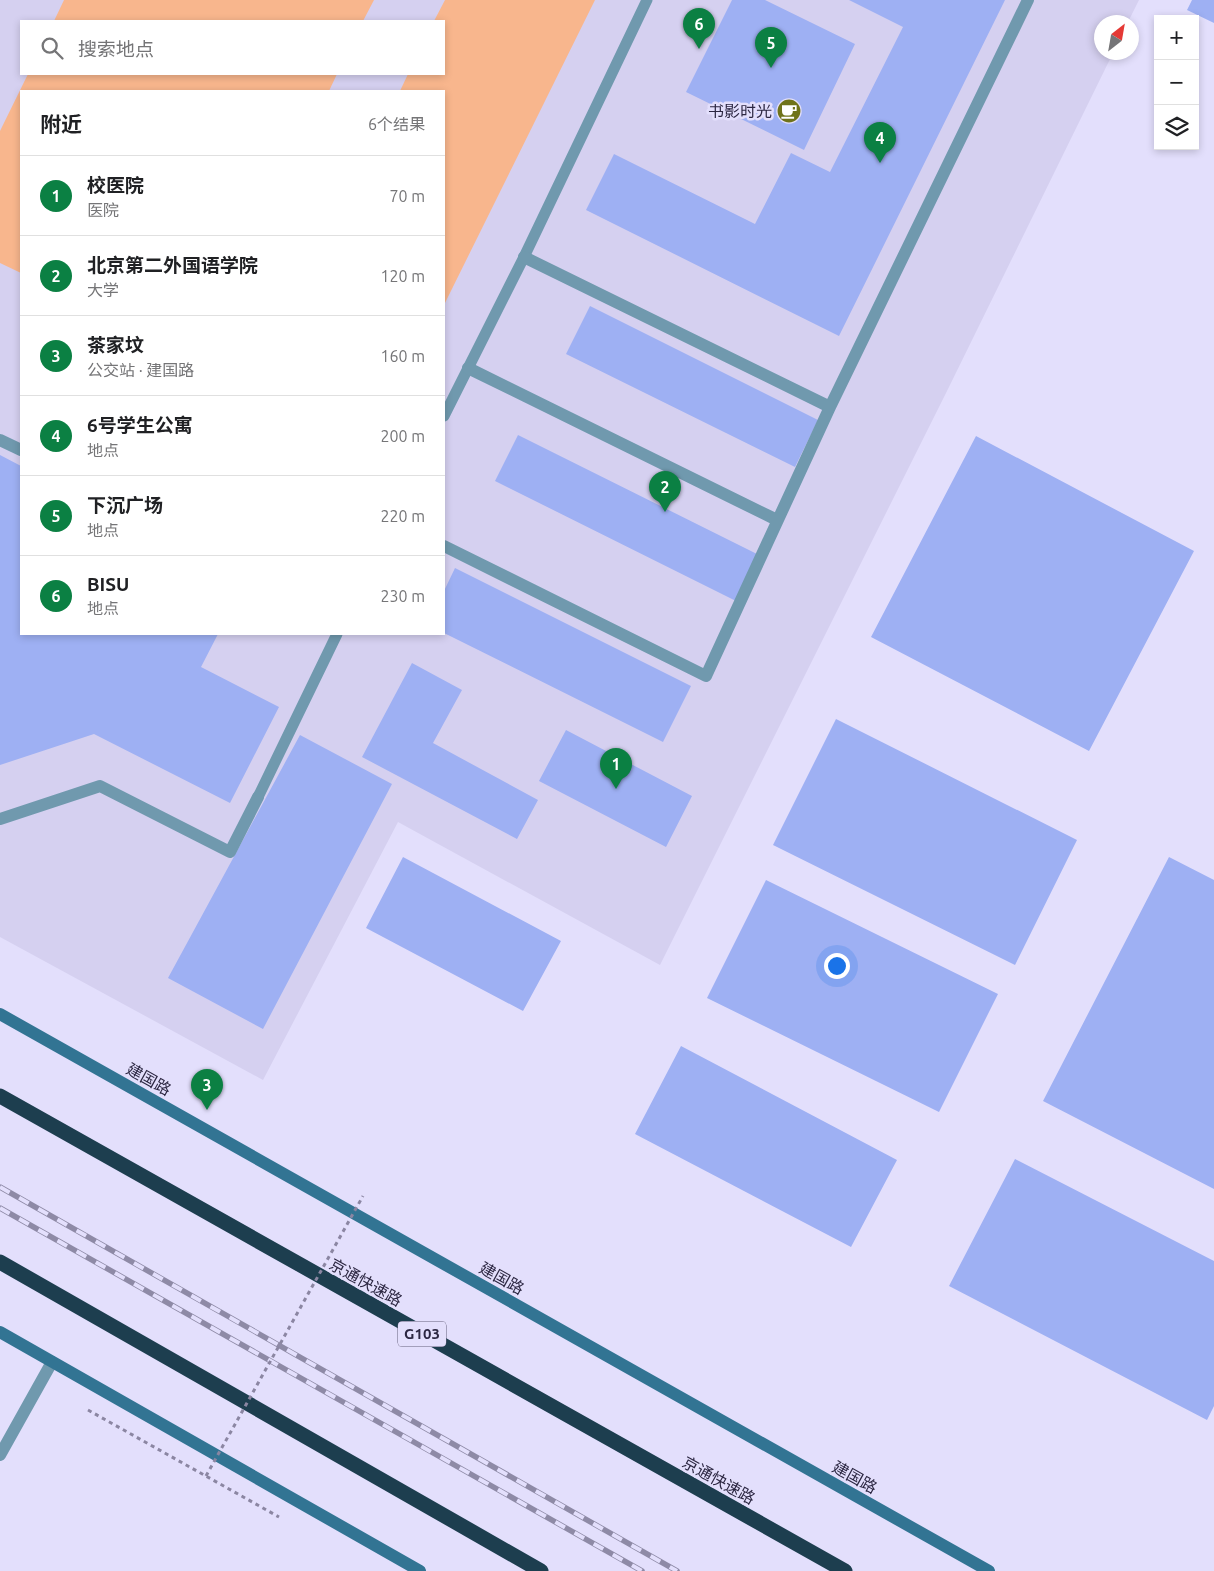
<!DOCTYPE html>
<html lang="zh">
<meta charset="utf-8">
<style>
:root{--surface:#fff;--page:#f6f6f6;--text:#202124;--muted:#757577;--line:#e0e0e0;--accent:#0b8043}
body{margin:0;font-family:Ubuntu,"Noto Sans SC",sans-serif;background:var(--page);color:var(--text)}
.controls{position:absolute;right:15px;top:15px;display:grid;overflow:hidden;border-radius:0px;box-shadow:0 2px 8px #0003}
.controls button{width:45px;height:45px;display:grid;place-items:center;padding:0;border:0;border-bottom:1px solid var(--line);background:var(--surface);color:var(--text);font:25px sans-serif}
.compass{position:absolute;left:1094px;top:15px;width:45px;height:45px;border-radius:50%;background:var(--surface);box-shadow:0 2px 8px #0003;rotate:31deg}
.you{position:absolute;left:836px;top:965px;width:18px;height:18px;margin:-12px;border:4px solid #fff;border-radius:50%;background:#1a73e8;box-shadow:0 0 0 8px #1a73e833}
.badge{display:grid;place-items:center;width:32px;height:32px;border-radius:50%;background:var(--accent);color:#fff;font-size:16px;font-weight:700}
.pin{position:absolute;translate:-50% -41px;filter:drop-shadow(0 1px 2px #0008)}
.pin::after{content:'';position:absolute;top:26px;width:18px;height:15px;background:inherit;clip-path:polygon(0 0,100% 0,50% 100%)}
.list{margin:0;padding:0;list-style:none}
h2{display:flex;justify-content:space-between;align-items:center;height:65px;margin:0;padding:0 20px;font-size:21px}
h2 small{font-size:16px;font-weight:400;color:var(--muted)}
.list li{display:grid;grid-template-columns:32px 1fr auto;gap:15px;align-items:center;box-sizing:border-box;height:80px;padding:0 20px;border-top:1px solid var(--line)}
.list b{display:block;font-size:19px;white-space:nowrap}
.list p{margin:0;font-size:16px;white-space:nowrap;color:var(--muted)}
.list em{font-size:16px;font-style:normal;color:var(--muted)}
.icon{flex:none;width:28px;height:28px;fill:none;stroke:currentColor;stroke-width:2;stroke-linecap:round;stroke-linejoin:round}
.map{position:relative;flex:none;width:1214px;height:1571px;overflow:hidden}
.search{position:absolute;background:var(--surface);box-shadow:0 2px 8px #0003;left:20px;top:20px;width:425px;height:55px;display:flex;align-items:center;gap:12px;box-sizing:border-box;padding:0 18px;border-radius:0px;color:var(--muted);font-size:19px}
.panel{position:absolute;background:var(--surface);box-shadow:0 2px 8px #0003;left:20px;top:90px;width:425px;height:545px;border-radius:0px}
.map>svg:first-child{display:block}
</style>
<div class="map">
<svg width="1214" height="1571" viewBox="0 0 1214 1571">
<rect width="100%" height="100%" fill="#e3dffc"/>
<!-- built -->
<path fill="#d5d0f0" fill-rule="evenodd" d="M0 0H1139L1128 22H1102V52L1113 53 947 391 660 965 398 822 263 1080 0 937ZM21 21H444V74H21ZM21 91H444V634H21Z"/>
<!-- green -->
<path fill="#f8b68d" d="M64 0H374L363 21H54Z
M445 0H595L444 305V91H400L408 74H444V21H434Z
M28 74H337L329 91H21V273L0 263V131Z"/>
<!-- building -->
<path fill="#9eb0f3" d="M732 0H765L855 44 804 150 686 92Z
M849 0H1005L839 336 586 210 614 154 755 224 791 153 830 172 903 27Z
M1192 0H1214V23L1187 10Z
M590 306 818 420 795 467 566 354Z
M518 435 759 555 736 601 495 481Z
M976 436 1194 551 1089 751 871 637Z
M0 455 21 466V634H218L201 667 279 707 230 803 94 734 0 765Z
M455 568 691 686 663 742 444 633V591Z
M412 663 462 690 433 743 538 800 517 839 362 757Z
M836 719 1077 840 1015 965 773 845Z
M566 730 692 796 666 847 539 781Z
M300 735 392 784 263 1029 168 978Z
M403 857 561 941 523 1011 366 928Z
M1169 857 1214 880V1189L1043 1101Z
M766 880 998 994 939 1112 707 998Z
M681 1046 897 1160 851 1247 635 1134Z
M1015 1159 1214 1261V1406L1207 1420 949 1286Z"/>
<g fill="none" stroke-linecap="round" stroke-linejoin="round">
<!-- path -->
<path stroke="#8b86a2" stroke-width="3" stroke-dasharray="4 4" stroke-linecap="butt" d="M88 1410 279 1517"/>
<!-- service -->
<path stroke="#7099ae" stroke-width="11" d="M444 416 524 257 647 0
M258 797 337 634"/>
<!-- minor -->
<path stroke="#7099ae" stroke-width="12" d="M524 257 830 407
M468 368 777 520
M0 440 21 450
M444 546 706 676 830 407 1028 0
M0 819 100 786 230 852 258 797
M0 1455 52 1362"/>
<!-- secondary -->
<path stroke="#327493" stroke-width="12" d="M0 1014 989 1571
M0 1332 420 1571"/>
<!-- motorway -->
<path stroke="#1d3e4f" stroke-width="15" d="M0 1096 845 1571
M0 1262 541 1571"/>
<defs>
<path id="rail" d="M0 1187 677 1571
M0 1208 642 1571"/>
</defs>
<!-- rail casing -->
<use href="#rail" stroke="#8e8aa6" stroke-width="5.5"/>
<!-- rail -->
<use href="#rail" stroke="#e3dffc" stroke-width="4" stroke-dasharray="11" stroke-linecap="butt"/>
<!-- path-bridge -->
<path stroke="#8b86a2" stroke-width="3" stroke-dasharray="4 4" stroke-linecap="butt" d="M206 1476 363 1196"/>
</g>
<!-- icons -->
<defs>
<symbol id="cafe-disc" viewBox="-11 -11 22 22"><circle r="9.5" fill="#6f731a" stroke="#e3dffc"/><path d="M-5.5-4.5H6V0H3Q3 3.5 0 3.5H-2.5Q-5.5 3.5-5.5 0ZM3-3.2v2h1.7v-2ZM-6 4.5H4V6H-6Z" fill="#fff"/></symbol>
</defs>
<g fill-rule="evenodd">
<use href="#cafe-disc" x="775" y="97" width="28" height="28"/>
</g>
<g text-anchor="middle" stroke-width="5" stroke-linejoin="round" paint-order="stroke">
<!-- shield labels -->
<rect fill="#e3dffc" stroke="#635e7a" stroke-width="1" x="398" y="1321.5" width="48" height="25" rx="4"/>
<g font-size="15" font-weight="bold" fill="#2c2742">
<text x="422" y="1339">G103</text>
</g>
<!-- poi labels -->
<g font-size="16" fill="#2c2742" stroke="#e3dffc" text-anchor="end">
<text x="772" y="117">书影时光</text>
</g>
<!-- street labels -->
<g font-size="16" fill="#2c2742" stroke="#e3dffc">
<text transform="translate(149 1079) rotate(29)" y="6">建国路</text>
<text transform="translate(502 1278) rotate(29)" y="6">建国路</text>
<text transform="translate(366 1282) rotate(29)" y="6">京通快速路</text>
<text transform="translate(855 1477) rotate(29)" y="6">建国路</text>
<text transform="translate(719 1480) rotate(29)" y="6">京通快速路</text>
</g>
</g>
</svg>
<div class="controls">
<button>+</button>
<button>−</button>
<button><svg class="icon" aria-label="layers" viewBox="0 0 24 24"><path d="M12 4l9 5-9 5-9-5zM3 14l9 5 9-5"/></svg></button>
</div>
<svg class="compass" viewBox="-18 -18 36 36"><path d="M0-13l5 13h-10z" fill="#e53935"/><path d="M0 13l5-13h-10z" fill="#757577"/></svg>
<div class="you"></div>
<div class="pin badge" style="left:616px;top:789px">1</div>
<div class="pin badge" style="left:665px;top:512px">2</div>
<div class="pin badge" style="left:207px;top:1110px">3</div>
<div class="pin badge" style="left:880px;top:163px">4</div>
<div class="pin badge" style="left:771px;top:68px">5</div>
<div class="pin badge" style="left:699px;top:49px">6</div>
<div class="search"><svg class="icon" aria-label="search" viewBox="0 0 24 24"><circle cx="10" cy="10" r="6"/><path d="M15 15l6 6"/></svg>搜索地点</div>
<section class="panel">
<h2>附近<small>6个结果</small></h2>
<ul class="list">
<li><span class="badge">1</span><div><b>校医院</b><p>医院</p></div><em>70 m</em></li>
<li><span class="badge">2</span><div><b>北京第二外国语学院</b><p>大学</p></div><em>120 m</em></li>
<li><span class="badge">3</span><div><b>茶家坟</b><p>公交站 · 建国路</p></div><em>160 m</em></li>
<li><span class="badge">4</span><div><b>6号学生公寓</b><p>地点</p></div><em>200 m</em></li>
<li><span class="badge">5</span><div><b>下沉广场</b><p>地点</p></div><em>220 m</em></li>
<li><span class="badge">6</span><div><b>BISU</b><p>地点</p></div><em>230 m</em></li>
</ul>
</section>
</div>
